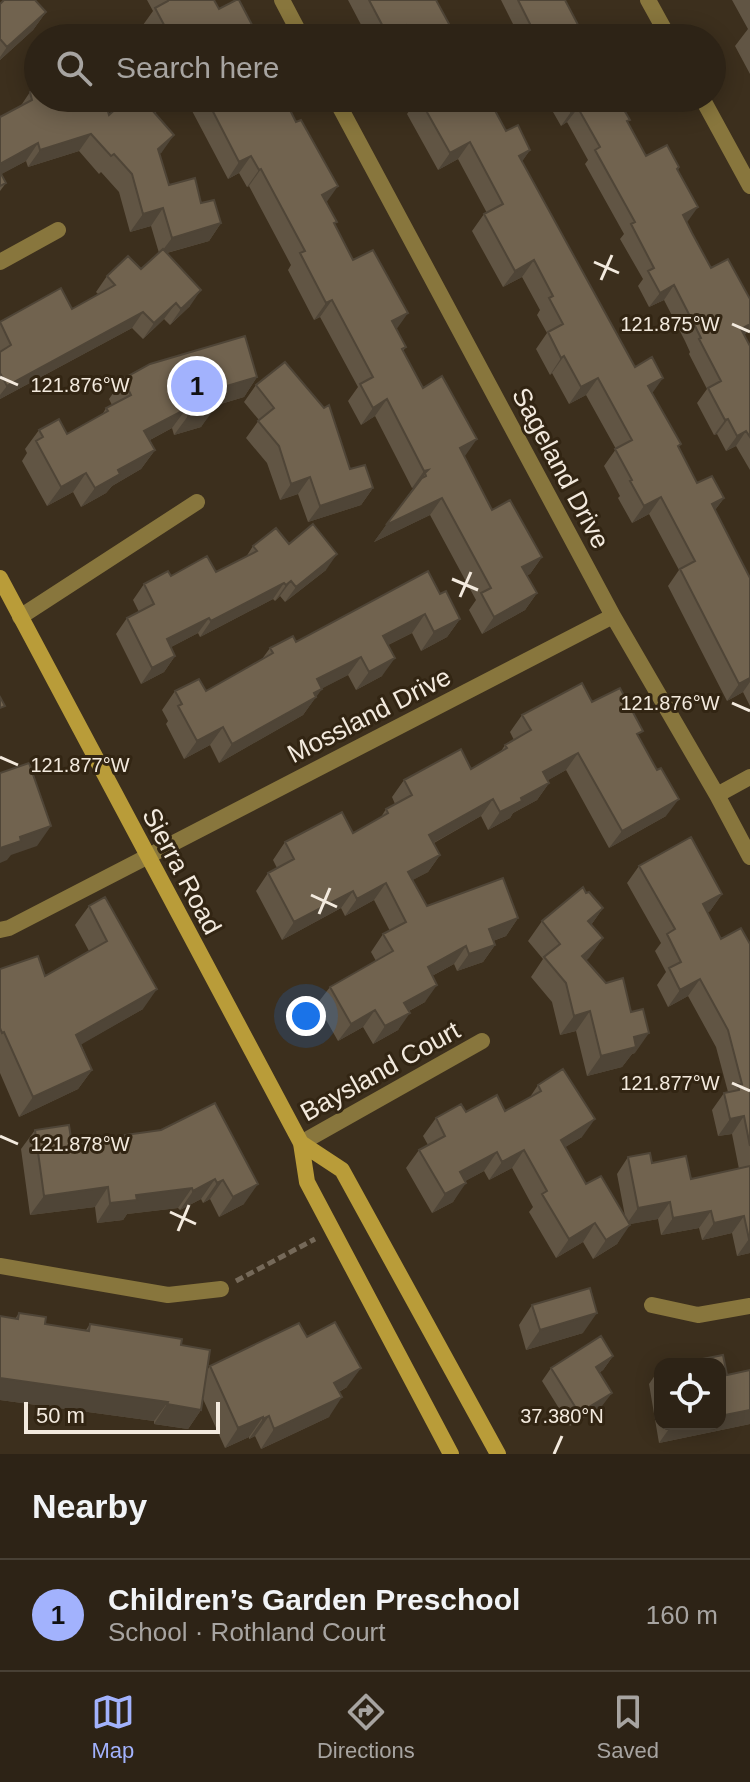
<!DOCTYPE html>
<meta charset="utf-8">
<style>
:root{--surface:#2d2316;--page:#352b1f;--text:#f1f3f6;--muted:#a7a4a1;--line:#484035;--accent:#a2b2fd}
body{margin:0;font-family:Arial,sans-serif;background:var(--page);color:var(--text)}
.controls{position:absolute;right:24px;bottom:24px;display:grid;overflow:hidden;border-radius:16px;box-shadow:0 4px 20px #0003}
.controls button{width:72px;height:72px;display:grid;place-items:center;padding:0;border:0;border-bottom:2px solid var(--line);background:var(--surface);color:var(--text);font:40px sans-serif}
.scale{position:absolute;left:24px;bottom:20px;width:196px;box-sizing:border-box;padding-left:8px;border:4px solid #f3eade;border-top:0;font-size:22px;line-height:28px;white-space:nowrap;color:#f3eade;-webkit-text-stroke:6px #322513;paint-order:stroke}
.you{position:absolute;left:306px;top:1016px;width:28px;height:28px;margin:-20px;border:6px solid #fff;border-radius:50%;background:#1a73e8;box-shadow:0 0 0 12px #1a73e833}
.badge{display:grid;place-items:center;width:52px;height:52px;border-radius:50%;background:var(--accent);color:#111;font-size:26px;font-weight:700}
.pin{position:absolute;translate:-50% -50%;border:4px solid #fff;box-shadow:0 2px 8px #0006}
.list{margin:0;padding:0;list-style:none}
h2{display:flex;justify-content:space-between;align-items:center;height:104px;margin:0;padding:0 32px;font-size:34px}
h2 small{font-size:26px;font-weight:400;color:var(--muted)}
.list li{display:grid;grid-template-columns:52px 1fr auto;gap:24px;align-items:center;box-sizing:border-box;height:112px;padding:0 32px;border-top:2px solid var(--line)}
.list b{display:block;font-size:30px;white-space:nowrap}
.list p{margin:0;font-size:26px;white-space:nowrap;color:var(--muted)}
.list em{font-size:26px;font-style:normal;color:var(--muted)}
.icon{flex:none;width:44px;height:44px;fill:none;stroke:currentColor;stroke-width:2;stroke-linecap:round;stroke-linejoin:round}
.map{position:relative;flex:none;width:750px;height:1454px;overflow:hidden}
.search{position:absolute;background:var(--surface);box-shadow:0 4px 20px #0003;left:24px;right:24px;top:24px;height:88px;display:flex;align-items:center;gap:20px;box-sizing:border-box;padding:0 28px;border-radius:44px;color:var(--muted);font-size:30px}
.sheet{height:216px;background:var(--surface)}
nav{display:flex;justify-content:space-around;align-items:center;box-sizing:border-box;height:112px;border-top:2px solid var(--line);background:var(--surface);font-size:22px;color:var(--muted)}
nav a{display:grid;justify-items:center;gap:4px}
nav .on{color:var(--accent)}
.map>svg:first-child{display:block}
</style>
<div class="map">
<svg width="750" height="1454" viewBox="0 0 750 1454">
<rect width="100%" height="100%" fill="#3c2f1d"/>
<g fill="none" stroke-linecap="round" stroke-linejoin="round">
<!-- path -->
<path stroke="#756959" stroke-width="5" stroke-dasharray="8 4" stroke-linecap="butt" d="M236 1281 315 1239"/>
<!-- minor -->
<path stroke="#88763d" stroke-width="16" d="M282 0 302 38
M648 0 669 38
M335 98 613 616 717 795 750 857
M702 98 750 186
M0 262 58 230
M20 617 197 502
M717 795 750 777
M0 930 9 928 613 616
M301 1143 482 1041
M0 1266 168 1295 221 1289
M652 1305 698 1315 750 1306"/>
<!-- secondary -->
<path stroke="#b99c39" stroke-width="16" d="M0 578 301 1143 307 1182 451 1454
M301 1143 342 1170 498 1454"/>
</g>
<!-- wall -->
<path fill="#615544" d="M147 0H214L219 9 259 38H150L143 25 153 11Z
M348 0H436L454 33 452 35 454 38H368Z
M501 0H565L585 38H520Z
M732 0H750V74L735 46 748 29Z
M0 4 46 12 33 30 0 60Z
M30 92 109 115 166 98 155 114 162 152 159 154 169 185 201 203 221 223 209 241 167 253 190 306 170 325 164 319 143 339 132 328 0 399V322L72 309 98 294 96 292 107 276 141 269 159 253 151 226 130 232 119 192 101 172 99 174 79 151 28 167 26 161 1 174 6 183 0 191V117L20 107Z
M198 98H272L327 202 335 225 353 260 396 330 406 347 403 351 423 388 464 457 492 510 542 557 530 574 527 575 537 593 525 610 482 634 469 610 476 600 430 515 374 542 414 487 412 488 375 416 361 425 348 401 358 387 320 317 314 320 288 270 291 265 249 186 247 187 239 173 228 179 191 109Z
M418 98H486L506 131 530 150 522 161 635 367 652 393 681 444 678 448 697 483 724 498 715 510 750 578V706L743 692 727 701 668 586 679 570 649 514 632 523 618 498 620 496 604 466 616 449 586 395 569 404 552 373 550 375 536 349 547 333 537 315 540 310 522 277 503 287 472 231 484 214 487 213 458 159 438 170 407 114Z
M545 98H626L620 103 628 122 646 156 679 167 678 170 688 221 686 222 711 268 750 299V329L744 334 750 346V470L736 446 726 451 717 434 714 435 697 403 707 389 689 354 690 352 685 341 664 300 649 307 638 286 643 279 620 239 624 234 585 164 588 160 567 122 561 126Z
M257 377 244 397 214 406 201 427 174 435 172 428 150 440 155 450 141 469 112 486 106 493 81 507 73 492 47 506 22 461 27 453 25 449 39 430 67 434 102 415 106 408 112 405 109 399 123 379Z
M256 385 373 488 361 505 308 522 298 494 280 500 267 463 246 438 259 420 244 402Z
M289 544 326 570 285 602 280 596 275 601 273 599 200 637 198 633 171 647 175 656 164 672 141 684 116 634 127 618 139 612 133 600 144 584 171 576 216 572 246 557 253 546Z
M440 594 460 619 447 637 421 651 412 633 388 645 382 676 356 690 348 675 322 688 303 715 219 763 210 745 184 759 166 724 168 721 162 710 175 691H206L262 659 270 648 296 642Z
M592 702 639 737 666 816 609 848 566 770 548 780 549 783 537 800 513 813 510 818 488 830 481 816 434 843 440 855 428 872 412 880 427 906 518 918 506 936 493 941 495 945 483 962 457 971 454 964 432 976 425 1002 409 1011 398 1030 373 1044 363 1027 338 1041 317 1004 330 987 376 961 371 952 383 934 390 931 374 900 345 916 341 908 282 940 256 891 268 873 277 868 273 860 285 842 353 833 381 817 386 809 395 804 392 797 404 780 471 769 500 753 505 745 514 740 510 732 522 715Z
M639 866 722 894 710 911 707 913 721 939 750 944V1253L737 1256 732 1233 702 1240 699 1228 661 1235 658 1219 629 1224 617 1244 593 1259 583 1242 556 1258 529 1212 533 1207 512 1168 489 1180 484 1171 465 1181 453 1202 432 1213 406 1168 419 1150 428 1145 423 1136 436 1118 466 1112 505 1111 530 1097 538 1085 582 1137 565 1147 586 1184 625 1216 617 1174 628 1157 652 1163 691 1179 739 1169 732 1134 718 1136 712 1110 724 1093 728 1092 716 1047 688 996 668 1007 657 985 666 972 655 951 661 943 627 883Z
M586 893 603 908 591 925 603 938 586 961 635 1053 632 1054 622 1067 587 1076 576 1031 560 1035 552 1002 531 977 543 959 528 941 542 921Z
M89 906 143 1009 81 1044 92 1070 78 1089 19 1117 0 1073V969L45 976 89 951 75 925Z
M215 1103 244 1204 219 1217 210 1199 203 1203 201 1199 180 1210 178 1208 127 1214 123 1220 97 1223 95 1207 30 1215 21 1149 35 1130 72 1145 122 1139 125 1135 161 1130Z
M532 1305 583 1333 526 1350 519 1325Z
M19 1313 45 1324 86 1330 90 1324 181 1345 207 1370 210 1366 307 1337 347 1387 339 1392 329 1417 261 1449 255 1436 249 1439V1437L225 1448 203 1399 201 1410 188 1429 154 1424V1421L0 1400V1316L15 1319Z
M613 1356 603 1370 599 1373 602 1406 570 1426 542 1381 551 1368Z
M660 1368V1424H720L727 1375 750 1370V1424L659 1443 649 1384Z"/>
<!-- shaded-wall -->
<path fill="#4f4537" d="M46 12 33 30 0 60V57L7 47Z
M406 25 398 38H386L388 36Z
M166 98 154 114 152 110Z
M578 108 567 122 561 126 571 112Z
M91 134 79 151 28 167 40 150Z
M174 135 162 152 145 167 158 149Z
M470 142 458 159 438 170 450 153Z
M38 143 26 161 0 175V164Z
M530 150 519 166V156Z
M251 156 239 173 228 179 239 162Z
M261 169 249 186 247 187 259 170Z
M338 186 326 203 322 195Z
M698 207 688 221 673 230 683 215Z
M163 208 151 226 130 232 143 214Z
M221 223 209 241 159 255 172 238Z
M534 260 522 277 503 287 515 271Z
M674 285 664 300 649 307 660 293Z
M201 290 190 306 170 325 181 309Z
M332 300 320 317 314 320 326 303Z
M176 303 164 319 143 339 154 323Z
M143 312 132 328 0 399V395L7 386Z
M408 313 396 330 392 321Z
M750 322V329L742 338 741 329Z
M564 356 552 373 550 375 561 358Z
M257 377 244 397 197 411 210 391Z
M598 378 586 395 569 404 581 387Z
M663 378 651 395 648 386Z
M387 399 375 416 361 425 373 408Z
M215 408 201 427 174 435 188 416Z
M186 409 172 428 131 450 144 431Z
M728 419 717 434 714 435 725 420Z
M746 431 736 446 726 451 737 436Z
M477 439 465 456 448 465 460 448Z
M155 450 141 469 112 486 106 493 81 507 95 488 118 470Z
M428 470 416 487 412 488 424 471Z
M86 473 73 492 47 506 61 487Z
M310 477 298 494 280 500 291 484Z
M373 488 361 505 308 522 320 506Z
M661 497 649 514 632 523 644 506Z
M442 498 430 515 374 542 386 525Z
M724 498 712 514V504Z
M337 554 326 570 285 602 296 587Z
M542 557 530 574 510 584 522 567Z
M291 581 280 596 275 601 286 585Z
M284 583 273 599 200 637 211 621Z
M537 593 525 610 482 634 494 617Z
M425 614 412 633 370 654 383 636Z
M209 618 198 633 156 655 167 639Z
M460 619 447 637 421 651 434 632Z
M175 656 164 672 141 684 152 668Z
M361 657 348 675 304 698 317 679Z
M395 658 382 676 356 690 369 672Z
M750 678V682L743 692 727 701 739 684Z
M322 689 303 715 219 763 232 744Z
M223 727 210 745 184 759 197 741Z
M578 753 566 770 531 790 543 772Z
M549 783 537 800 513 813 510 818 488 830 500 812 521 798Z
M493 799 481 816 417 852 429 835Z
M679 799 666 816 609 848 622 831Z
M51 826 37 846 11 855 7 860 0 863V848L20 837Z
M440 855 428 872 396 889 408 872Z
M386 883 374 900 345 916 357 899Z
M353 891 341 908 282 940 294 922Z
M722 894 710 911 691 921 703 904Z
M603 908 589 928 588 921Z
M518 918 506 936 477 947 489 929Z
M603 938 589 958 568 976 582 956Z
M495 945 483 962 457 971 469 954Z
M466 946 454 964 415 985 428 967Z
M700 979 688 996 668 1007 680 990Z
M437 985 425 1002 392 1020 404 1003Z
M157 989 143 1009 63 1055 76 1035Z
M375 1010 363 1027 338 1041 351 1024Z
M590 1011 576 1031 560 1035 574 1016Z
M410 1013 398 1030 373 1044 385 1026Z
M649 1033 635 1053 632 1054 622 1067 587 1076 601 1056 634 1037Z
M92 1070 78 1089 19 1117 33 1097Z
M744 1116 732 1134 718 1136 730 1119Z
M595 1119 582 1137 548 1158 561 1140Z
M524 1150 512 1168 489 1180 502 1162Z
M497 1152 484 1171 447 1191 460 1172Z
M215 1179 201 1199 180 1210 193 1191Z
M223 1180 210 1199 203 1203 217 1183Z
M466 1183 453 1202 432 1213 445 1194Z
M258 1184 244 1204 219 1217 233 1197Z
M108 1187 95 1207 30 1215 44 1196Z
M192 1188 178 1208 127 1214 123 1220 97 1223 110 1203 136 1195Z
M670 1202 658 1219 626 1225 638 1208Z
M711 1211 699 1228 661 1235 673 1218Z
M744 1216 732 1233 702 1240 714 1223Z
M595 1223 583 1242 556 1258 569 1239Z
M630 1225 617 1244 593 1259 606 1240Z
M750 1238V1253L737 1256 749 1239Z
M597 1313 583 1333 526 1350 540 1330Z
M613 1356 603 1370 586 1381 596 1367Z
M361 1368 347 1387 321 1402 334 1383Z
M0 1378 168 1402 154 1421 0 1400Z
M612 1393 602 1406 570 1426 579 1413Z
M342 1397 329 1417 261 1449 274 1429Z
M167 1404 201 1410 188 1429 154 1424Z
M750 1410V1424L659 1443 671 1426 681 1424H720V1416Z
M269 1416 255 1436 249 1439 263 1419Z
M263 1417 249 1437 225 1448 238 1428Z"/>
<!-- building -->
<path fill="#71634f" stroke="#4f4537" stroke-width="2" d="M4 0H35L46 12 7 47 0 39V4Z
M168 0H214L219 9 236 0H239L259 38H189L187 33 179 38H171L155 8 168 1Z
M369 0H436L454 33 452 34 454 38H414L406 25 388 36Z
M518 0H565L585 38H537Z
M604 30 608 38H589Z
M38 89V98H104L109 115 128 98H165L152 110 174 135 158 149 169 185 195 178 201 203 214 200 221 223 172 238 163 208 143 214 132 174 114 154 111 156 91 134 40 150 38 143 0 164V117L32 100 30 92Z
M206 98H272L276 105 285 100 296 122 301 120 338 186 322 195 337 222 334 223 353 260 373 250 408 313 392 321 406 347 402 349 423 388 442 376 477 439 460 448 492 510 510 500 542 557 522 567 537 593 494 617 481 593 491 588 442 498 386 525 422 478 426 476 425 473 428 470 424 471 387 399 373 408 360 384 373 377 332 300 326 303 300 253 305 251 261 169 259 170 251 156 239 162Z
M419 98H486L491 106 492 105 506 131 518 125 530 150 519 156 635 367 652 357 663 378 648 386 681 444 678 446 697 483 712 476 724 498 712 504 750 578V678L739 684 680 569 695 561 661 497 644 506 630 481 632 480 615 449 632 440 598 378 581 387 564 356 561 358 548 332 563 324 549 298 553 296 534 260 515 271 484 214 503 204 470 142 450 153Z
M563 98H617L630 120 627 121 646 156 667 145 679 167 677 169 698 207 683 215 692 233 711 268 728 259 750 299V324L741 329 750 346V437L746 431 737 436 728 419 725 420 708 388 721 381 699 339 701 338 695 326 674 285 660 293 648 271 654 268 631 224 635 222 595 150 600 147 578 108 571 112Z
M0 172 6 183 0 186Z
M163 249 201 290 181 309 176 303 154 323 143 312 7 386 0 373V352L11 345 0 322 61 288 72 309 115 285 107 276 128 256 141 269Z
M245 336 257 377 210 391 215 408 188 416 186 409 144 431 155 450 118 470 120 474 95 488 86 473 61 487 36 441 43 437 39 430 59 419 67 434 108 411 106 408 131 395 123 379 150 364Z
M285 362 324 408 329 405 350 469 365 465 373 488 320 506 310 477 291 484 279 446 258 421 274 408 256 385Z
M313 524 337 554 296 587 291 581 286 585 284 583 211 621 209 618 167 639 175 656 152 668 127 618 154 604 144 584 168 571 171 576 207 556 216 572 257 551 253 546 276 528 289 544Z
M428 571 440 594 446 591 460 619 434 632 425 614 383 636 395 658 369 672 361 657 317 679 322 689 314 693 316 697 232 744 223 727 197 741 178 706 182 704 175 691 199 679 206 691 273 653 270 648 293 636 296 642Z
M582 683 592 702 620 688 643 731 637 734 657 770 661 768 679 799 622 831 578 753 543 772 549 783 521 798 522 801 500 812 493 799 429 835 440 855 408 872 427 906 503 878 518 918 489 929 495 945 469 954 466 946 428 967 437 985 404 1003 410 1013 385 1026 375 1010 351 1024 330 987 393 951 383 934 406 922 386 883 357 899 353 891 294 922 268 873 294 859 285 842 342 812 353 833 388 813 386 809 412 795 404 780 461 749 471 769 507 748 505 745 531 730 522 715Z
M0 697 5 706 0 708Z
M29 763 51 826 20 837 21 841 0 848V773Z
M691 837 722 894 703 904 721 939 741 928 750 944V1146L744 1116 730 1119 724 1093 739 1090 738 1084H742L728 1030 700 979 680 990 669 968 681 962 667 934 675 929 639 866Z
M583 887 586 893 589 892 603 908 588 921 603 938 582 956 606 983 623 978 631 1012 643 1009 649 1033 634 1037 636 1047 601 1056 590 1011 574 1016 566 983 544 957 560 944 542 921Z
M105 897 157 989 76 1035 92 1070 33 1097 4 1032 2 1033 0 1028V969L38 956 45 976 107 941 89 906Z
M563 1069 595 1119 561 1140 586 1184 601 1176 630 1225 606 1240 595 1223 569 1239 542 1194 547 1191 524 1150 502 1162 497 1152 460 1172 466 1183 445 1194 419 1150 445 1136 436 1118 461 1104 466 1112 497 1095 505 1111 541 1091 538 1085Z
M215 1103 258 1184 233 1197 223 1180 217 1183 215 1179 193 1191 192 1188 136 1195 137 1200 110 1203 108 1187 44 1196 35 1130 69 1125 72 1145 126 1139 125 1135 161 1130Z
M650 1153 652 1163 686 1156 691 1179 750 1166V1238L749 1239 744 1216 714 1223 711 1211 673 1218 670 1202 638 1208 628 1157Z
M590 1288 597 1313 540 1330 532 1305Z
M19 1313 46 1317 45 1324 89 1331 90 1324 182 1339 181 1345 210 1350 201 1410 167 1404 168 1402 0 1378V1316L18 1319Z
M335 1322 361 1368 334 1383 342 1397 274 1429 269 1416 263 1419V1417L238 1428 210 1366 299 1323 307 1337Z
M601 1336 613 1356 596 1367 612 1393 579 1413 551 1368Z
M723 1355 727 1375 750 1370V1410L720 1416V1364H677Z"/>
<!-- ticks -->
<path fill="none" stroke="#f3eade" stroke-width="3" d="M594 262 619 273M601 280 612 255M732 324 750 332M0 377 18 385M452 579 478 590M460 597 471 572M732 703 750 711M0 757 18 765M311 895 337 907M319 914 330 888M732 1083 750 1091M0 1136 18 1144M170 1212 196 1224M178 1231 189 1205M554 1454 562 1436"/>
<g text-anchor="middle" stroke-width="6" stroke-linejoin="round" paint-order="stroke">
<!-- street labels -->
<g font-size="26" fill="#f3eade" stroke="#322513">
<text transform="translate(561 468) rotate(62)" y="9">Sageland Drive</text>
<text transform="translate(369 715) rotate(-27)" y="9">Mossland Drive</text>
<text transform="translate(182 871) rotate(62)" y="9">Sierra Road</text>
<text transform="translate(380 1071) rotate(-29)" y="9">Baysland Court</text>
</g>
</g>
<g font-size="20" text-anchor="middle" fill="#f3eade" stroke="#322513" stroke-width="6" stroke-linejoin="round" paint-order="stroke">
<text x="670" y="331">121.875°W</text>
<text x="80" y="392">121.876°W</text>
<text x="670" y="710">121.876°W</text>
<text x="80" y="772">121.877°W</text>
<text x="670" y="1090">121.877°W</text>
<text x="80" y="1151">121.878°W</text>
<text x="562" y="1423">37.380°N</text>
</g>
</svg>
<div class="controls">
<button><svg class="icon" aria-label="locate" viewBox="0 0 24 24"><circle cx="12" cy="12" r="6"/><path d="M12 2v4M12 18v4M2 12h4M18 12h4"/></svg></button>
</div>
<div class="scale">50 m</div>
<div class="you"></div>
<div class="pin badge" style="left:197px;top:386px">1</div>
<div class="search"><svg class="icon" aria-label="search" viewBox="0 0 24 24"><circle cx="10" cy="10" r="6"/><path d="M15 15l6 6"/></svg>Search here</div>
</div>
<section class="sheet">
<h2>Nearby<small></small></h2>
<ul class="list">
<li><span class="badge">1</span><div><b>Children’s Garden Preschool</b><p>School · Rothland Court</p></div><em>160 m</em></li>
</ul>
</section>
<nav>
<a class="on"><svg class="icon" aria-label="map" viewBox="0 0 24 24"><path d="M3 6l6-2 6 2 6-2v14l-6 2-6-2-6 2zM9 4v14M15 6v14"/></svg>Map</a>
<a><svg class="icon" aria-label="directions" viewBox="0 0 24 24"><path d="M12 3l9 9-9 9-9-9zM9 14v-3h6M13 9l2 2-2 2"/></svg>Directions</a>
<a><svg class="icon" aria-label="saved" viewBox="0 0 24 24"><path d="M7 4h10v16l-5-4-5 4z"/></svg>Saved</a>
</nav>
